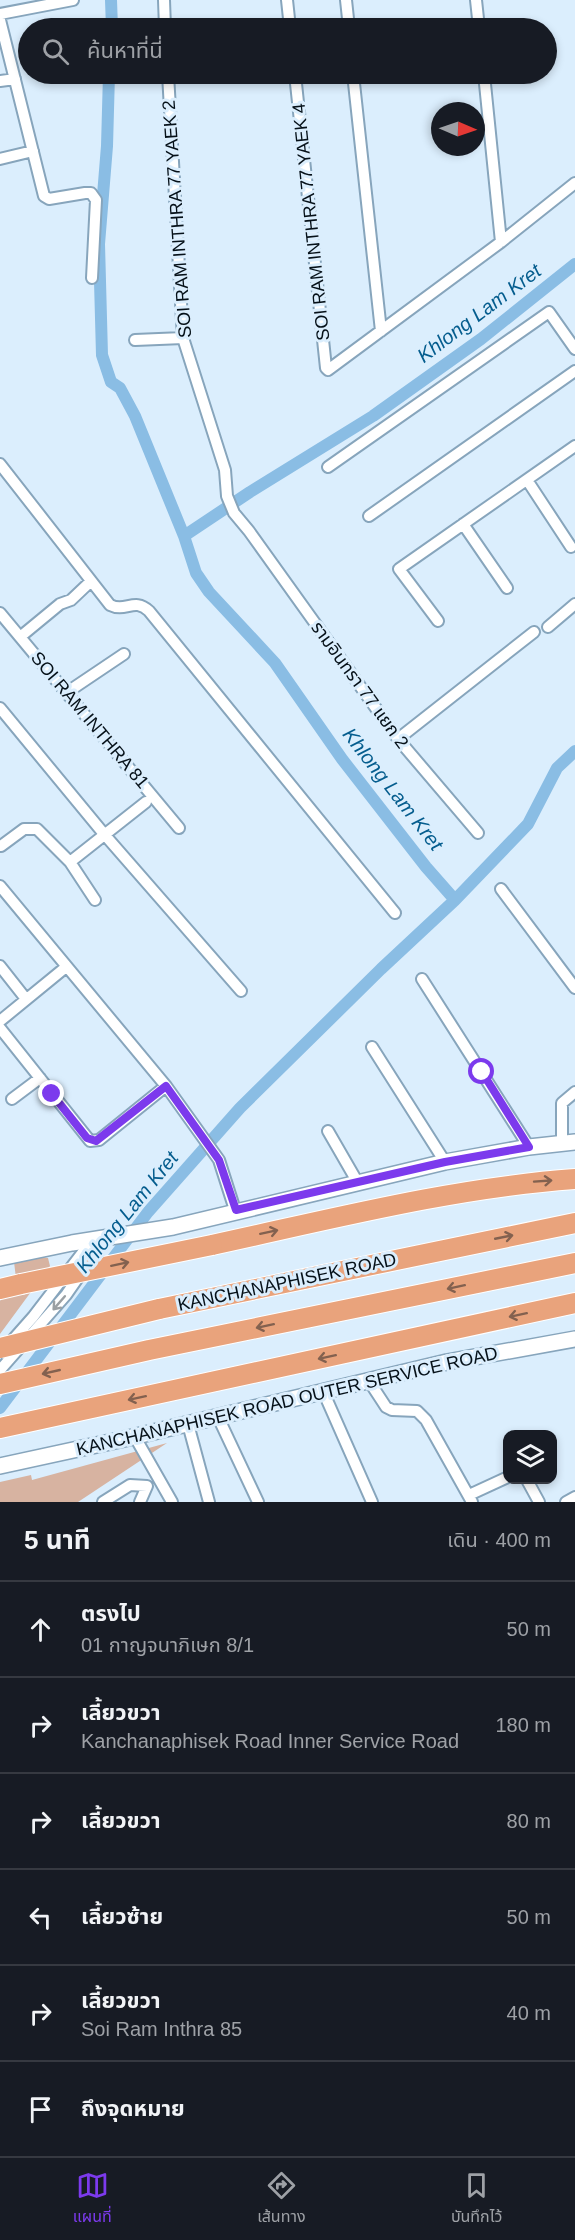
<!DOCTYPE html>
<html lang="th">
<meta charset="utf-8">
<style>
:root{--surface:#171b24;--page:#20242c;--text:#f1f3f6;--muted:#9ea1a6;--line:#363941;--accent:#7c3aed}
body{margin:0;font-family:Helvetica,"Noto Sans Thai",sans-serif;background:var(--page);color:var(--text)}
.controls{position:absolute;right:18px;bottom:18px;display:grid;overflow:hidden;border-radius:12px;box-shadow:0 3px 9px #0003}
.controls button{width:54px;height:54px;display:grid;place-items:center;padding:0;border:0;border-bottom:2px solid var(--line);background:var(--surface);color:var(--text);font:30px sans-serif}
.compass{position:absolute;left:431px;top:102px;width:54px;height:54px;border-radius:50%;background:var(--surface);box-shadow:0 3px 9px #0003;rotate:92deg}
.stop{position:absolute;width:18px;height:18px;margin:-14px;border:4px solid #7c3aed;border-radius:50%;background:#fff}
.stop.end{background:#7c3aed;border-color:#fff;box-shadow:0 2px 6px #0008}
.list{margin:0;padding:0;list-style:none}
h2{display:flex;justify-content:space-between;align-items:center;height:78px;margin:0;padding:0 24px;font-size:26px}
h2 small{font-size:20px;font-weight:400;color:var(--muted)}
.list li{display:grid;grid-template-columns:39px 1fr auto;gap:18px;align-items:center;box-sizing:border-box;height:96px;padding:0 24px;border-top:2px solid var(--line)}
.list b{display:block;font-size:22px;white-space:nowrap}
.list p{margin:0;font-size:20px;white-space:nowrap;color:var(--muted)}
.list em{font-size:20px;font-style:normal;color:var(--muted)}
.icon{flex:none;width:33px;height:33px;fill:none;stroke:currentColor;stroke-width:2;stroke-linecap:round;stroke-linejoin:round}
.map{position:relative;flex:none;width:575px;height:1502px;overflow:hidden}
.search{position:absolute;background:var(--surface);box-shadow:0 3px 9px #0003;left:18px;right:18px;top:18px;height:66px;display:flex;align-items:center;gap:15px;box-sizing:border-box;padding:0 21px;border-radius:33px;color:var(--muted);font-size:22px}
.sheet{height:654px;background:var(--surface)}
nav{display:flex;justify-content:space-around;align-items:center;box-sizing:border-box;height:84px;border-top:2px solid var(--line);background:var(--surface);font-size:16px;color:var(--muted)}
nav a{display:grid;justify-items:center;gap:3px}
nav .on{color:var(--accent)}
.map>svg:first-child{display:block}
</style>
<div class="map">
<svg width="575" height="1502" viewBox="0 0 575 1502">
<rect width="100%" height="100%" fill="#dbeefd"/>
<!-- green -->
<path fill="#d7b3a1" d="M41 1257 48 1258 50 1266 0 1334V1301L16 1278 14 1262Z
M167 1443 78 1502H0V1482L31 1475 32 1480Z"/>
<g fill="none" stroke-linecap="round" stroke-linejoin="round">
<!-- canal -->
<path stroke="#8abde4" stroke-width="12" d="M111 0 112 28
M109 74 107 146 99 244 102 355 111 382 120 388 135 416 184 536
M455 900 528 824 557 768 575 751
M0 1408 148 1212 240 1108 381 969 455 900 426 867 342 759 275 663 209 592 196 573 184 536 250 492 373 416 481 339 575 264"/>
<defs>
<path id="street" d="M164 0 165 28
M287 0 290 28
M346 0 349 28
M476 0 479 28
M0 14 73 0
M0 20 44 196 49 199 85 193H91L96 200 92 278
M168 74 183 338 225 470 227 496 234 513 249 531 398 739 478 833
M295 74 326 368 328 370 501 242 575 183
M353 74 381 331
M484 74 501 242
M0 81 15 79
M0 159 33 151
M135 340 183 338
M0 464 110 605C126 613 134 597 149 611L395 913
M328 467 549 312 575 349
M527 480 571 547
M369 516 575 371
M463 524 507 588
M0 613 179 828
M438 621 399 569 575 446
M548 627 575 604
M20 637 60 604 71 600 91 581
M66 693 124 654
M0 708 104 834 241 991
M398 739 534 632
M1 846 24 829H37L70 862 95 900
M70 862 146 802
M0 886 166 1086 219 1160 235 1210
M501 889 575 988
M0 966 26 999
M422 979 529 1147
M0 1021 66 967
M0 1028 90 1141 99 1140 166 1086
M372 1047 445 1162
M12 1099 40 1078
M328 1131 358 1183
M562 1144V1103L575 1092
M10 1343 33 1317 93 1239
M0 1370 66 1295 105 1239
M369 1381 386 1407 392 1410 417 1411 426 1420 472 1502
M323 1391 372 1502
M218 1417 258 1502
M188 1424 209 1502
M135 1437 172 1502
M527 1480 539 1502
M469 1495 508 1477
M103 1502 130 1485 147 1486 140 1502
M566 1502 575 1497"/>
<path id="secondary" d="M0 1258 72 1243 173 1227 445 1162 529 1147 575 1142
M0 1466 124 1439 447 1362 575 1339"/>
<path id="highway" d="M212 1245C332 1219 452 1188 575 1179
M0 1289 21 1284
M159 1309 575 1223
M0 1384 149 1350 575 1263
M0 1428 575 1303"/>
</defs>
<!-- street casing -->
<use href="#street" stroke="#87a5bc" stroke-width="14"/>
<!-- secondary casing -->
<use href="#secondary" stroke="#87a5bc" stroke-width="18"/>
<!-- highway casing -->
<use href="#highway" stroke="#fff" stroke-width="22"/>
<!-- street -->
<use href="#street" stroke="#fff" stroke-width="10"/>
<!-- secondary -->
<use href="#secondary" stroke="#fff" stroke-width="15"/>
<!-- highway -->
<use href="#highway" stroke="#e9a37c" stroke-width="20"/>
<defs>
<path id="highway-bridge" d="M21 1284 212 1245
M0 1348 159 1309"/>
</defs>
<!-- highway-bridge casing -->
<use href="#highway-bridge" stroke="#fff" stroke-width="22" stroke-linecap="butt"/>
<!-- highway-bridge -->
<use href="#highway-bridge" stroke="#e9a37c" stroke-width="20"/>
</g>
<!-- one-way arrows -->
<defs><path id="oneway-shaft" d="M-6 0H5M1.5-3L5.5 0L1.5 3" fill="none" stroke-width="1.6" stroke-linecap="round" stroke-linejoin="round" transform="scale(1.5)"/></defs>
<g stroke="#83614f">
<use href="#oneway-shaft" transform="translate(543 1181) rotate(-4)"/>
<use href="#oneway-shaft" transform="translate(269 1232) rotate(-12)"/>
<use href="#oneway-shaft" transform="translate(504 1237) rotate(-11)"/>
<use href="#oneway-shaft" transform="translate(120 1264) rotate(-12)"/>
<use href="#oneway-shaft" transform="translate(456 1287) rotate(168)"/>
<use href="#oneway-shaft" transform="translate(518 1315) rotate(168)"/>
<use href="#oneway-shaft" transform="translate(265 1326) rotate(168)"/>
<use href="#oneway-shaft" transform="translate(327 1357) rotate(168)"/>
<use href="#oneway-shaft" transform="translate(51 1372) rotate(167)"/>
<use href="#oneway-shaft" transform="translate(137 1398) rotate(168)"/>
</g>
<use stroke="#9ba0a3" href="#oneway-shaft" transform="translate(59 1303) rotate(131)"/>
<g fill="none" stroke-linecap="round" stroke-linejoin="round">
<!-- route -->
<path stroke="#7c3aed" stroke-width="8" d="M52 1094 87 1138 96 1141 166 1086 219 1160 236 1210 445 1162 529 1147 482 1072"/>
</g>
<g text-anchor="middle" stroke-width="6" stroke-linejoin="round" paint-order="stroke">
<!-- street labels -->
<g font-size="18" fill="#061119" stroke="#dbeefd">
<text transform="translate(177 219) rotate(-94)" y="6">SOI RAM INTHRA 77 YAEK 2</text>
<text transform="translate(311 222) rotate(-96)" y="6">SOI RAM INTHRA 77 YAEK 4</text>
<text transform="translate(360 685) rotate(54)" y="6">รามอินทรา 77 แยก 2</text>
<text transform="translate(90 720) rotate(50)" y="6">SOI RAM INTHRA 81</text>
<text transform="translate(287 1282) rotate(-12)" y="6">KANCHANAPHISEK ROAD</text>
<text transform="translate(287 1401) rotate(-13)" y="6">KANCHANAPHISEK ROAD OUTER SERVICE ROAD</text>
</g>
<!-- water labels -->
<g font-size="20" font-style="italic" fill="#055d8e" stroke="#dbeefd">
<text transform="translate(479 313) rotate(-37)" y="7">Khlong Lam Kret</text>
<text transform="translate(393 789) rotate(52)" y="7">Khlong Lam Kret</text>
<text transform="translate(127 1212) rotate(-51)" y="7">Khlong Lam Kret</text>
</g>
</g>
</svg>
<div class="controls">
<button><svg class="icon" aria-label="layers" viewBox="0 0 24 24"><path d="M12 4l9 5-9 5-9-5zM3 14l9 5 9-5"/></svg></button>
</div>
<svg class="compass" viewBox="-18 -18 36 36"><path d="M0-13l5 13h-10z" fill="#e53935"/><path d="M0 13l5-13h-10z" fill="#9ea1a6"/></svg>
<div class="stop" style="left:482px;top:1072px"></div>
<div class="stop end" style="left:52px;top:1094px"></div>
<div class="search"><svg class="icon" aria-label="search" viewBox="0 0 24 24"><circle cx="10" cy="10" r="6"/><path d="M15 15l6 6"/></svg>ค้นหาที่นี่</div>
</div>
<section class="sheet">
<h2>5 นาที<small>เดิน · 400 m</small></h2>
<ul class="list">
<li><svg class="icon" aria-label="ahead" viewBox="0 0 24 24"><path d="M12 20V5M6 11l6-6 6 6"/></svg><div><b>ตรงไป</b><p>01 กาญจนาภิเษก 8/1</p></div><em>50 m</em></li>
<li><svg class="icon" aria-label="right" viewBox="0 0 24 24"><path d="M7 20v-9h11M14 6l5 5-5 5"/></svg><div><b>เลี้ยวขวา</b><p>Kanchanaphisek Road Inner Service Road</p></div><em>180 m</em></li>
<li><svg class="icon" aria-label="right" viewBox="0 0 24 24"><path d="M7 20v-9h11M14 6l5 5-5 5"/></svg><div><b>เลี้ยวขวา</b></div><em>80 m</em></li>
<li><svg class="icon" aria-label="left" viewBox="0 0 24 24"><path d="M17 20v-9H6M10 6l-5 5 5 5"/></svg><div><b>เลี้ยวซ้าย</b></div><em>50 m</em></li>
<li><svg class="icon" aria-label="right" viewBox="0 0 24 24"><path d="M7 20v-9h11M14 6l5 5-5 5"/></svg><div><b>เลี้ยวขวา</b><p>Soi Ram Inthra 85</p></div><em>40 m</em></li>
<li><svg class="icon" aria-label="arrive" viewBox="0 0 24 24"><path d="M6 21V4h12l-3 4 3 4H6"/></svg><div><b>ถึงจุดหมาย</b></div></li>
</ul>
</section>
<nav>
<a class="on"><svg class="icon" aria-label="map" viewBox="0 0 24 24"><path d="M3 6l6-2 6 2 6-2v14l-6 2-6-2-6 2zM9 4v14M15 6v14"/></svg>แผนที่</a>
<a><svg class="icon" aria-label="directions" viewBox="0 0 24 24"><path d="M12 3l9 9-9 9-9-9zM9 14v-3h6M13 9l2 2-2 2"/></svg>เส้นทาง</a>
<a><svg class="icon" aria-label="saved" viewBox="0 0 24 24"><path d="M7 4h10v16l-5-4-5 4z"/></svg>บันทึกไว้</a>
</nav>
